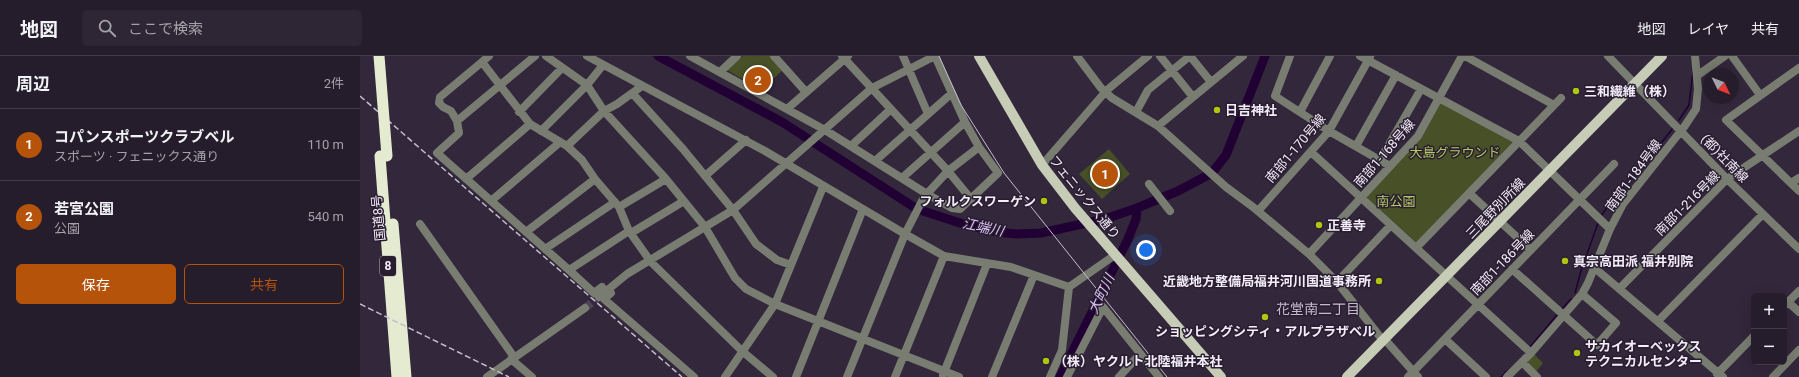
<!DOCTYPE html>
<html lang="ja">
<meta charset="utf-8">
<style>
:root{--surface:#261d2c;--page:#2e2634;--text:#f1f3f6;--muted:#a4a2a9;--line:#423b48;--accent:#b45309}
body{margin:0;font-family:Roboto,"Noto Sans JP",sans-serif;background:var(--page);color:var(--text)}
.controls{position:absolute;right:12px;bottom:12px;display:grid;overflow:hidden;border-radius:6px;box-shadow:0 4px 16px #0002}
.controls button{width:36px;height:36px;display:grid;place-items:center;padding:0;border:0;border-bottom:1px solid var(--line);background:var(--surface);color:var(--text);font:20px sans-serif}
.compass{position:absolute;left:1343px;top:12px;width:36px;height:36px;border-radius:50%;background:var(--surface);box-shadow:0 4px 16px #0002;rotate:133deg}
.you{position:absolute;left:786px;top:194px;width:14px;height:14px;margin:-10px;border:3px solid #fff;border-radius:50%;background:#1a73e8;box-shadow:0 0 0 6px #1a73e833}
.badge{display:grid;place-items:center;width:26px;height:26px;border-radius:50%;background:var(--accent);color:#fff;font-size:13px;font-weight:700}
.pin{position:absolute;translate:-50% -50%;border:2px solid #fff;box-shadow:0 1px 4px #0006}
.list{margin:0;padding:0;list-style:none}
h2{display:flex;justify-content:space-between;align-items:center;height:52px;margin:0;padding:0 16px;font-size:17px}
h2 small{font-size:13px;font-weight:400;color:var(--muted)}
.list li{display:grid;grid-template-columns:26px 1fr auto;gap:12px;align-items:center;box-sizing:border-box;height:72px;padding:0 16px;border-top:1px solid var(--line)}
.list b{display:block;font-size:15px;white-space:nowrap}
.list p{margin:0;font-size:13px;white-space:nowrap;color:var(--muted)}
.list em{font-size:13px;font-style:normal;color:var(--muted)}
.actions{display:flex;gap:8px;padding:12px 16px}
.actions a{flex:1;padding:9px 0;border:1px solid var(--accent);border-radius:6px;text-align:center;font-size:14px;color:var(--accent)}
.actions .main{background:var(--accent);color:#fff}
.icon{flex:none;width:22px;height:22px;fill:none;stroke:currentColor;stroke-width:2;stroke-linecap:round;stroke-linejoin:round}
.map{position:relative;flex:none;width:1439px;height:321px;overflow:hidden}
header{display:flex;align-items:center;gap:24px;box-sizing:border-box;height:56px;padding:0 20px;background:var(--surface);border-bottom:1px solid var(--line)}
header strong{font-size:19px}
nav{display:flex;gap:22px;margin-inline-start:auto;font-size:14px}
.search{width:280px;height:36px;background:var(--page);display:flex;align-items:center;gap:10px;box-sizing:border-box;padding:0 14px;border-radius:6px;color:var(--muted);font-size:15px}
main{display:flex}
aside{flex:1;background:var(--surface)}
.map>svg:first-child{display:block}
</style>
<header>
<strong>地図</strong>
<div class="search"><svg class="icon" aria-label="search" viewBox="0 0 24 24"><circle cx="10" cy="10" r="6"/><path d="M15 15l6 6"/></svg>ここで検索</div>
<nav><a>地図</a><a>レイヤ</a><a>共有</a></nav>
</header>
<main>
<aside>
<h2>周辺<small>2件</small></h2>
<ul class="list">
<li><span class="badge">1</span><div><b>コパンスポーツクラブベル</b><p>スポーツ · フェニックス通り</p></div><em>110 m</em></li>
<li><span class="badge">2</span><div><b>若宮公園</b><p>公園</p></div><em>540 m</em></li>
</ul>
<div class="actions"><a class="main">保存</a><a>共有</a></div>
</aside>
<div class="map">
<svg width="1439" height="321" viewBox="0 0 1439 321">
<rect width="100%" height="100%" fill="#32273b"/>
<!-- green -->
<path fill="#485028" d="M383 0H411L423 14 401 34 367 14Z
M1080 48H1083L1153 86 1057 187 1006 141 1062 81Z
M749 93 770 118 742 143 719 118Z
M1174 298 1183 307 1176 316 1168 309V305Z"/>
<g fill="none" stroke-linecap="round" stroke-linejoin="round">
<!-- stream -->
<path stroke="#210034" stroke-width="1.5" d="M1319 64 1329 49 1333 15
M1241 160C1262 128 1290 103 1313 72
M1215 237 1221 215 1238 167
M1202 253 1211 243
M1170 291 1197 259
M1141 321 1147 315"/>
<!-- river -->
<path stroke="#210034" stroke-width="9" d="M298 0 422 66 557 153 603 168 638 176 656 178 681 177 745 163 777 152 818 135 852 117 866 99 905 0
M700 321 768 183 776 163 777 152"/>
<!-- minor-tunnel -->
<path stroke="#4f4558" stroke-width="8" stroke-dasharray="8 4" stroke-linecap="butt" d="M225 252 239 241"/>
<!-- minor -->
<path stroke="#797c71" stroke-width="8" d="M129 0 122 6 170 68 207 90 222 104 235 123 259 151 269 175 291 206 382 295 413 321
M175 0 97 65 99 77 77 97 209 214 269 175
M186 0 227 29 244 55 306 123 345 171 375 222 386 233 415 248 599 321
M227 0 405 95 545 178 564 141 588 115 619 91
M330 0 465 74 567 138 592 152 600 153 638 117 619 91 605 66 575 0
M414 0 446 36
M482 0 588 115 611 143
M543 0 568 58
M717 0 741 32 752 42 798 70 866 131 893 151 949 198 977 226 1021 282 1028 287 1058 321
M800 0 833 41
M830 0 851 26
M930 0 915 40 969 75 1030 110
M1000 0 1159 85 1250 173
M1105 0 1194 49
M1248 0 1367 123 1439 193
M1372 0 1400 39
M1439 12 1366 64 1439 135
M360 16 377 0
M1338 19 1365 0
M273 38 323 93 373 154 396 188 417 204 431 209
M427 53 488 0
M159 56 202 12
M776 56 788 34 830 0
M940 56 970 0
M97 65 91 55 83 51 79 47 80 41 122 6
M798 70 883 0
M181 75 227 29 243 9
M207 90 244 55 257 48 282 30
M491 90 531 53
M996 90 1036 19
M951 96 1171 297
M1020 104 1061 33
M515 105 592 37
M682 109 747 34 788 0
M345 120 386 84
M542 122 605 66
M106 123 170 68
M1431 127 1439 122
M789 128 810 155
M1109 137 1171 194
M131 145 199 87
M259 151 306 123
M898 155 969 75 1010 1
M60 168 154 301
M166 176 235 123
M271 177 324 145
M1056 192 1201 42
M185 193 255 146
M949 198 1058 80 1102 0
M1152 213 1237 289 1256 267 1222 238
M1234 213 1237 214 1363 321
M209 214 234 237 242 231
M977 226 1031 169
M709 231 755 199
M1259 233 1367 123 1439 75
M251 237 244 243 334 321
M239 241 267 218 373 154 512 32 575 0
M1428 246 1439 256
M1424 250 1439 235
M1298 265 1403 158
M1085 283 1126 321
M151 303 172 321
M1162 306 1177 321
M1357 318 1394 280
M583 319 627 208
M127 321 225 252
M365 321 415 248 463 131
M436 321 503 153
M487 321 545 178 584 200 651 211 709 231 702 294 690 321
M535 321 584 200
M632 321 674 219
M707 321 743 251 799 321
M759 321 780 298
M1048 321 1254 108
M1147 321 1171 297 1222 238 1228 227 1250 173 1263 148 1324 71 1336 53 1338 33 1335 0
M1413 321 1439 294"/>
<!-- major -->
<path stroke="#c6ccb5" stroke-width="10" d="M619 0 682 109 715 152 861 321
M987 321 1302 0"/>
<!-- highway -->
<path stroke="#e4ebd0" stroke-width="11" d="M20 100 37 321
M33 168 46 321"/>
<!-- tram -->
<path stroke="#c5bdcc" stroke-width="1" d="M579 0 601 49 644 117 807 321"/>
<!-- rail -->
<path stroke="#c5bdcc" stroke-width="1.5" stroke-dasharray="6 3" stroke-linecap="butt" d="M0 40 322 321
M0 248 149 321"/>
<!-- highway-bridge -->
<path stroke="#e4ebd0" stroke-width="11" d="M19 0 27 100"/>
</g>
<!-- markers -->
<g fill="#adc60f" stroke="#281e30" stroke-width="1.5">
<circle cx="1216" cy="35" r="4"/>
<circle cx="857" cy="54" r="4"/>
<circle cx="684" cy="145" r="4"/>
<circle cx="959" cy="169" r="4"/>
<circle cx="1205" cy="205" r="4"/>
<circle cx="1019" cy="225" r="4"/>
<circle cx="905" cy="261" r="4"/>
<circle cx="1217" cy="297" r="4"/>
<circle cx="686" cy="305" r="4"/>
</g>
<g text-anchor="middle" stroke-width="3" stroke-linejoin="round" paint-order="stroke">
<!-- shield labels -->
<rect fill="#281e30" stroke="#b6aebd" stroke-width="1" x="20" y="200" width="16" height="20" rx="3"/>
<g font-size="12" font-weight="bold" fill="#f3ecf9">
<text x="28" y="214">8</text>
</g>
<!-- poi labels -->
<g font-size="13" font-weight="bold" fill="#f3ecf9" stroke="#281e30" text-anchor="start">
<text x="1224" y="40">三和繊維（株）</text>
<text x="865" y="59">日吉神社</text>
<text x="676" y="150" text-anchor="end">フォルクスワーゲン</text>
<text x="967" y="174">正善寺</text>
<text x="1213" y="210">真宗高田派 福井別院</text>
<text x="1011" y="230" text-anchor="end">近畿地方整備局福井河川国道事務所</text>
<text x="905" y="280" text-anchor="middle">ショッピングシティ・アルプラザベル</text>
<text x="1225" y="295">サカイオーベックス<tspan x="1225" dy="15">テクニカルセンター</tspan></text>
<text x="694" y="310">（株）ヤクルト北陸福井本社</text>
</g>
<!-- street labels -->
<g font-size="13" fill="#f3ecf9" stroke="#281e30">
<text transform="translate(935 92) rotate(-50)" y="5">南部1-170号線</text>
<text transform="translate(1024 97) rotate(-49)" y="5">南部1-168号線</text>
<text transform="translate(1365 102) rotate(46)" y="5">(都)社南線</text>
<text transform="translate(1273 119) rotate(-54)" y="5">南部1-184号線</text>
<text transform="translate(725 141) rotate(51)" y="5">フェニックス通り</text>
<text transform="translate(1327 147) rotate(-45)" y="5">南部1-216号線</text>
<text transform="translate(1135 152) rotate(-46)" y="5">三尾野別所線</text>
<text transform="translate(18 162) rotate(-95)" y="5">国道8号</text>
<text transform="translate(1142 206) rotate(-46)" y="5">南部1-186号線</text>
</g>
<!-- park labels -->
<g font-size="13" fill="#b6c965" stroke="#281e30">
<text x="1095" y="101">大島グラウンド</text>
<text x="1036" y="150">南公園</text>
</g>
<!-- water labels -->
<g font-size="14" font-style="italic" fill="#dcc0f4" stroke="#281e30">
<text transform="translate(623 171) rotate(12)" y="5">江端川</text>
<text transform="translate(741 238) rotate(-64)" y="5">大町川</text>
</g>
<!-- neighbourhood labels -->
<g font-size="14" fill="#c6b9d1" stroke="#281e30">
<text x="958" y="258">花堂南二丁目</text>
</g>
</g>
</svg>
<div class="controls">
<button>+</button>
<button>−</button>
</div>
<svg class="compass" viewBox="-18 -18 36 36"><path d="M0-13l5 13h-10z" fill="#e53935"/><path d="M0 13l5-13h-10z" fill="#a4a2a9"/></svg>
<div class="you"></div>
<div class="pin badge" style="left:745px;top:118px">1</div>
<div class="pin badge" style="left:398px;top:24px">2</div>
</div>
</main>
